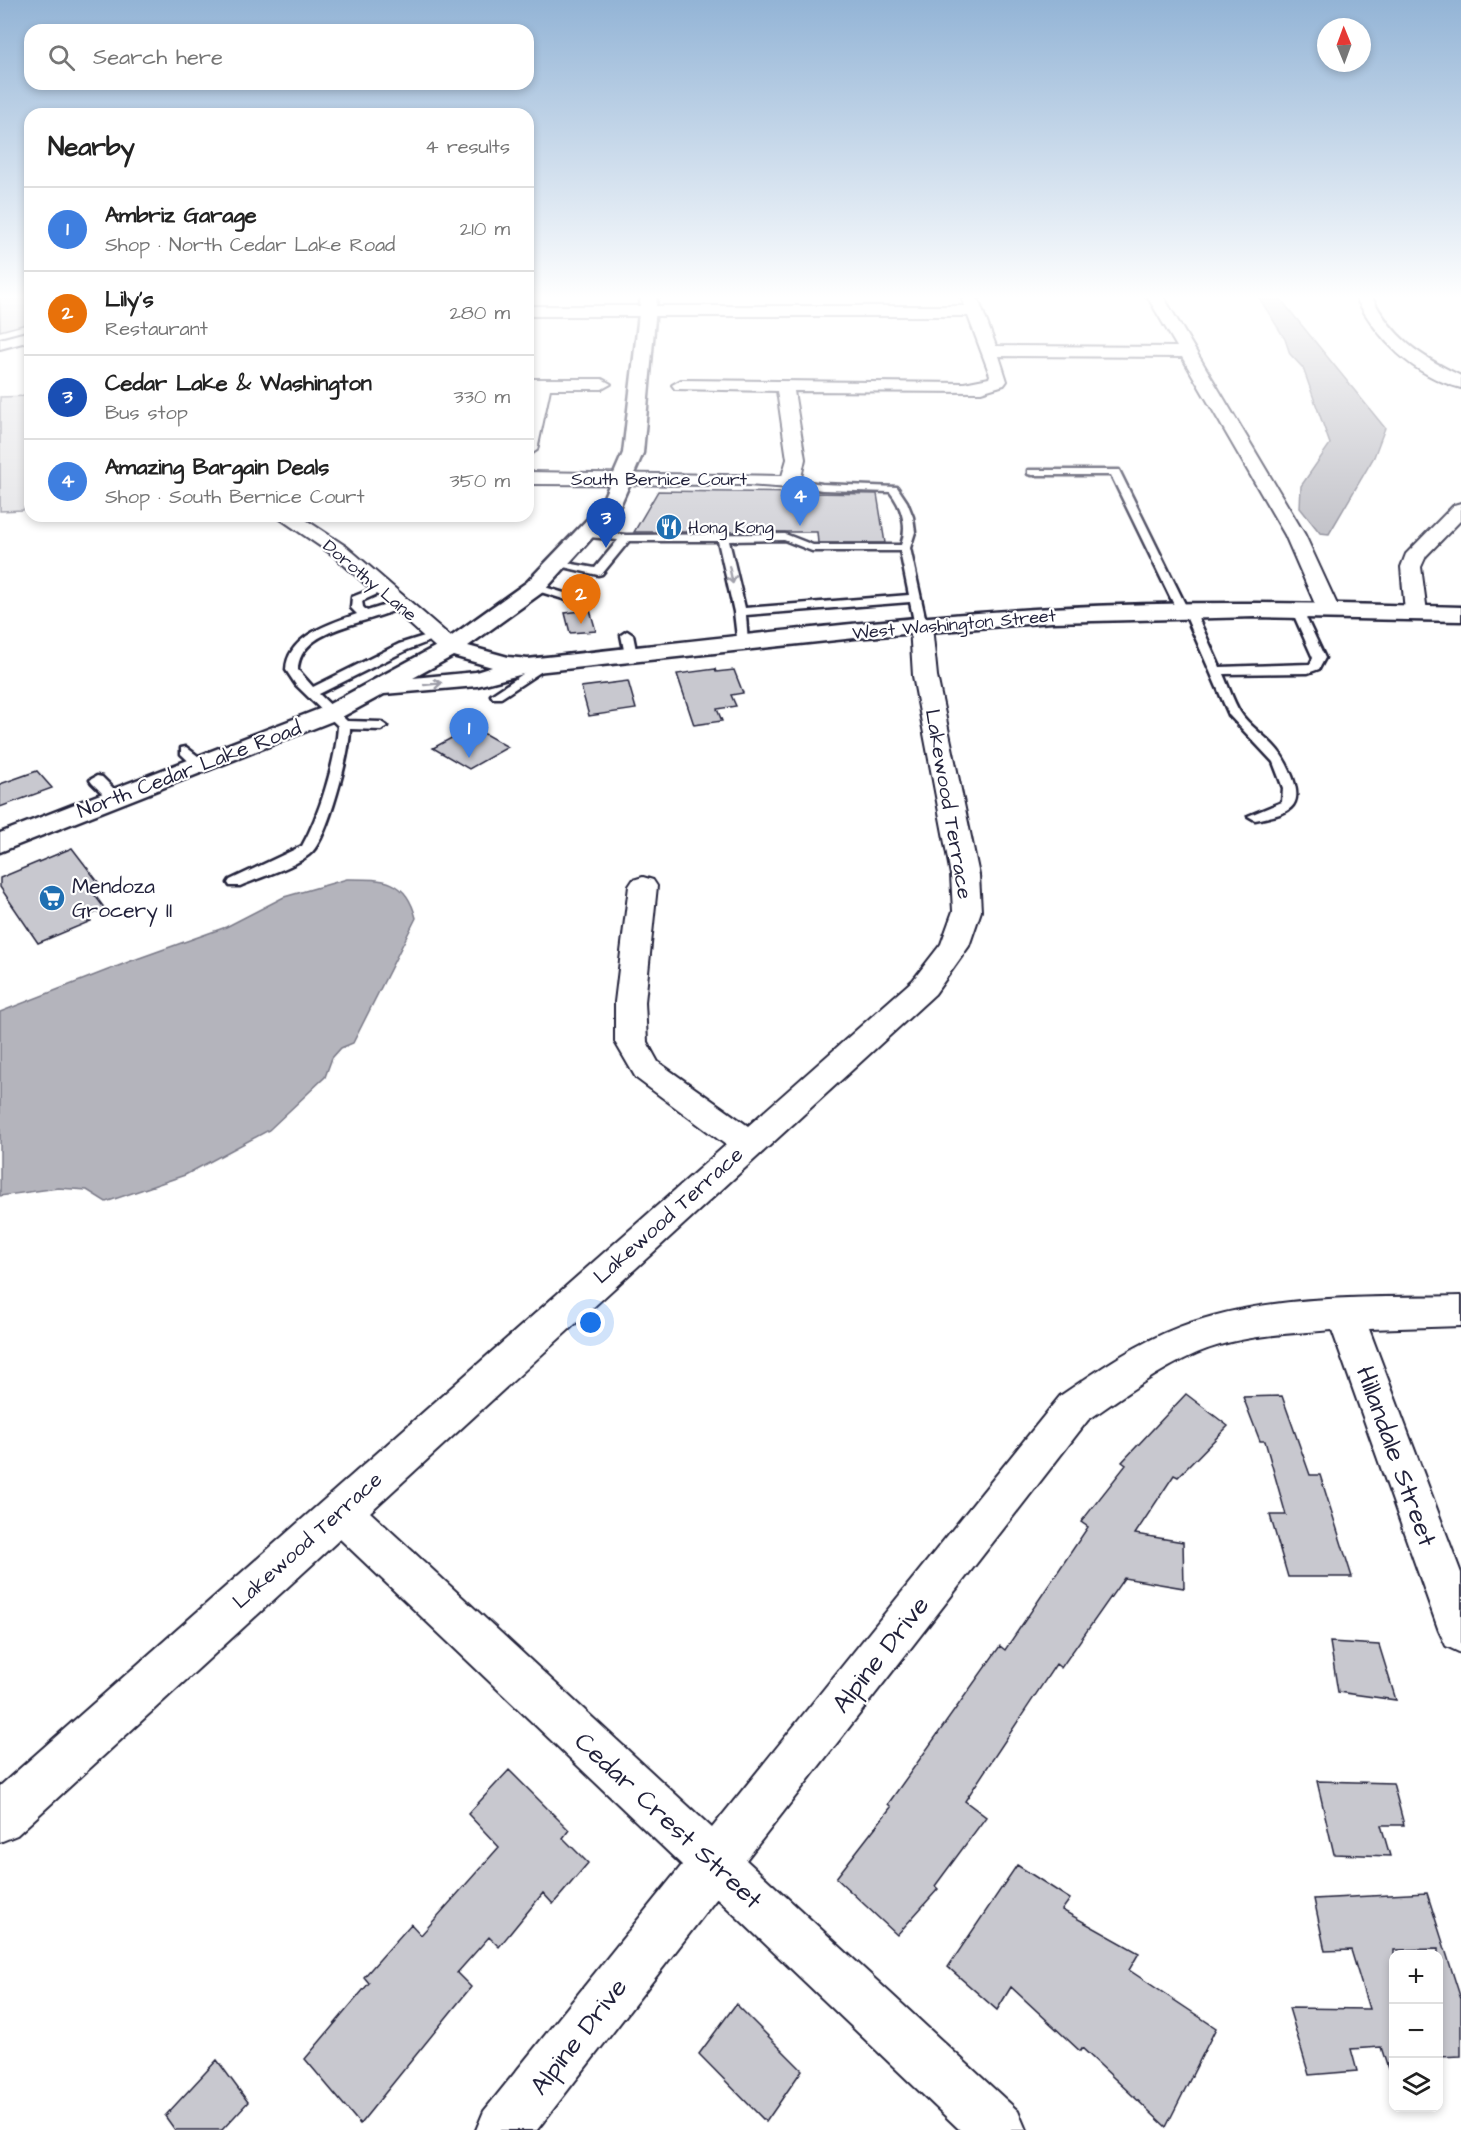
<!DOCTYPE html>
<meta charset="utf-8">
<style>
:root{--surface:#fff;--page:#f2f2f2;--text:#222;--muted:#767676;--line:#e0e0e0;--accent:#0b8043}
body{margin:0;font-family:"Architects Daughter",sans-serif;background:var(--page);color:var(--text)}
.controls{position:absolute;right:18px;bottom:18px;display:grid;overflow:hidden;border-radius:12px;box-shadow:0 3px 9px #0003}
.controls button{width:54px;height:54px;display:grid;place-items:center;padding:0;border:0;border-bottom:2px solid var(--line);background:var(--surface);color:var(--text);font:30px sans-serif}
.compass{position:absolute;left:1317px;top:18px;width:54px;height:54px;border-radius:50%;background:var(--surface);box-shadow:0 3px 9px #0003;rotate:359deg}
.you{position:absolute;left:591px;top:1323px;width:21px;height:21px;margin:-15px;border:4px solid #fff;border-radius:50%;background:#1a73e8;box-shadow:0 0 0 9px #1a73e833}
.badge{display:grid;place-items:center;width:39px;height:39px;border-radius:50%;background:var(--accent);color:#fff;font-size:20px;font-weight:700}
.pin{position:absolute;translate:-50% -50px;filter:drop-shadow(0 2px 3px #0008)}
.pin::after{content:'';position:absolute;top:32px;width:21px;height:18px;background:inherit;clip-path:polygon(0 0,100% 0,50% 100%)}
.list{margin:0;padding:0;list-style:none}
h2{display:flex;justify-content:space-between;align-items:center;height:78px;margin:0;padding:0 24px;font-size:26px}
h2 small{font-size:20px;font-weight:400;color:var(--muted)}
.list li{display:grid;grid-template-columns:39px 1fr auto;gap:18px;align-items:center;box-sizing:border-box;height:84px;padding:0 24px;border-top:2px solid var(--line)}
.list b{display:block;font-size:22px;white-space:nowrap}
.list p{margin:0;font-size:20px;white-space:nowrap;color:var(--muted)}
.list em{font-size:20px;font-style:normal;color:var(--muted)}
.icon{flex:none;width:33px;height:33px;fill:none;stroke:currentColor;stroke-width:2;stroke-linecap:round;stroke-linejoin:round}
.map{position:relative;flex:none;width:1461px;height:2130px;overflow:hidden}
.search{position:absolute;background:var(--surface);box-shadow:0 3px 9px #0003;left:24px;top:24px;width:510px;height:66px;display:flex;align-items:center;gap:15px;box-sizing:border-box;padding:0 21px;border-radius:18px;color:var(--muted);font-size:22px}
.panel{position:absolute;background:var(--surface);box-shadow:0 3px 9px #0003;left:24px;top:108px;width:510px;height:414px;border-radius:18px}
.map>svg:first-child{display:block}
</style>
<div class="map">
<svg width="1461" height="2130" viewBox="0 0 1461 2130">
<rect width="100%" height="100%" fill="#fff"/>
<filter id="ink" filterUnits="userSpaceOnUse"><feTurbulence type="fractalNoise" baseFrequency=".0167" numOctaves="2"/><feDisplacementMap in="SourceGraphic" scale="12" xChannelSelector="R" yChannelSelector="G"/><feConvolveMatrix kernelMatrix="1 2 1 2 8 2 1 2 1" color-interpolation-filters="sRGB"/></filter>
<g filter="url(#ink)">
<!-- green -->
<path fill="#dfdfe2" stroke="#80808e" stroke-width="1.5" d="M30 396V497L23 510 0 511V397Z"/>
<!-- water -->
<path fill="#b4b4bc" stroke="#7a7a88" stroke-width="1.5" d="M1258 296H1278L1385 428 1374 457 1329 534 1320 533 1300 508 1301 486 1330 444 1303 368 1290 354 1285 339Z
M347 879C383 879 406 878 416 918L353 1043 341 1048 332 1058 325 1077 269 1130 185 1175 106 1202 87 1190 58 1188 0 1196V1012L131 961 226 927 284 897Z"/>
<!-- building -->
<path fill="#c8c8cf" stroke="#22223b" stroke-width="1.5" d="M0 296H30V323L0 331Z
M658 491 877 494 885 543H818L817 532H634Z
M590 610 596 631 570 633 565 613Z
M715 669 716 672 734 670 743 693 731 695 736 706 717 709 722 721 694 725 677 674Z
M628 681 636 709 589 716 581 687Z
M468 729H476L508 747 469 769 433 748Z
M37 771 52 788 0 807V784Z
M72 848 98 882 88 886 105 909 87 916 91 921 38 943 0 887V878Z
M1186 1394 1228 1426 1178 1477 1174 1475 1135 1534 1183 1542 1184 1588 1124 1578 1061 1668 1056 1664 965 1801 986 1817 935 1886 938 1889 897 1935 836 1878 891 1807 888 1804 1000 1646 1005 1650 1088 1527 1081 1522 1126 1465 1122 1462Z
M1282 1396 1310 1475H1320L1352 1577H1288L1270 1515H1286L1265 1441H1260L1243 1397Z
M1330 1642 1379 1645 1396 1700 1338 1692Z
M509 1770 569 1830 563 1838 588 1863 553 1904 543 1893 499 1947 489 1937 457 1973 471 1987 360 2124 305 2059 369 1983 364 1977 411 1924 421 1935 499 1847 468 1814Z
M1317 1781 1393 1783 1404 1825H1381L1390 1856 1334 1854Z
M1017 1865 1070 1899 1062 1910 1139 1953 1129 1970 1216 2028 1166 2127 1082 2048 1080 2051 1011 1987 997 2010 948 1967Z
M1427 1893 1461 1999V2056L1438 2057V1949L1394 1950V2069H1388L1381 2047 1351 2049 1357 2071 1309 2075 1289 2008 1369 2009 1351 1950 1325 1951 1314 1899Z
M736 2004 802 2070 766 2122 699 2054Z
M217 2060 248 2102 222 2130H175L165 2116Z"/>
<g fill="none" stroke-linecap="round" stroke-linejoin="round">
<defs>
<path id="service" d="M1028 470H1119L1187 608 1195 611 1220 667 1310 664 1313 658 1292 611 1302 609 1325 658 1319 669 1308 673 1223 674C1229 687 1233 701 1240 712 1248 725 1263 734 1273 745 1282 754 1287 764 1292 776 1306 811 1284 814 1255 820L1248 816 1282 802 1283 788 1273 762 1229 715 1185 614 1177 611 1111 475H1032L1028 474Z
M790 479 822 484 897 487 907 502 913 517 915 532 910 548 927 626 925 628 915 626 910 602 746 615 748 643 738 646 734 612 718 541H629L602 574 598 575 551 564 556 561 595 568 618 540 581 536V532L585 531 626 535 785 534 813 545H901C908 526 902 507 890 492L822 490 786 484 785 482ZM784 540 812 551H900L909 595 745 608 729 541Z
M535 584 577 597 579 599 573 602 531 589V585Z
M382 585 386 586V590L362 601 363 607 367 611 399 601 405 604C381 624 299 624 298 670L313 687 399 644 437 632 443 636 407 650 319 694 347 721 381 722 387 726 381 730 350 729C350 753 328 836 312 852 297 867 260 877 240 886H230L228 883 230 880 302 846C319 816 336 761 338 726L296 685 286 670C287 636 331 623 357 614L351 608 352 597Z
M627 631 633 635 637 655 631 659 625 655 621 635Z
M544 660 548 661V667L501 698H493L491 695Z
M186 747 207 763V769H197L181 754V748Z
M97 776 102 777 121 796V802H111L92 783 90 780Z"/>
<path id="minor" d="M961 296H977L996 346 1177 347 1147 296H1163L1305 535 1340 611 1337 616H1321L1318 611 1285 535 1182 357 999 356 1007 381 1004 385 981 392 794 391 805 459 800 482 790 488 747 485 528 484V472L782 476 787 459 777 391 675 389 672 385 681 380 964 383 989 378 990 375 968 316H528V306H965Z
M1355 296H1371C1394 339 1418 355 1461 376V388C1413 376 1377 339 1355 296Z
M30 331V341L0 349V339Z
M528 379H602L611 384 602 389H550L537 450 528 456V408L532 389H528Z
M1461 503V520L1426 556 1421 567 1427 612 1424 617H1408L1405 612 1401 567 1406 554 1454 505Z
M276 516H300L347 547 458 643 461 648 458 653H442L333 555Z
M921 619 929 621 932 626 937 676 979 875 981 911 969 946 935 994 370 1512 712 1828 1060 1396C1098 1370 1137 1343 1179 1327 1268 1293 1368 1298 1461 1296V1326L1369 1329 1461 1573V1653L1446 1646 1439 1631 1332 1330C1288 1334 1239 1335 1197 1353 1158 1370 1123 1396 1088 1420L746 1860 1018 2111 1026 2130H960L717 1898 537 2130H476L484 2111 682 1865 340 1539 17 1835 0 1842V1786L726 1145 636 1078 615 1042V1002L629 886 633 880 643 877 653 880 657 886 645 1002 647 1042 658 1062 748 1126 913 980 941 944 953 911 951 875 913 676 910 626 913 621Z"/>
<path id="secondary" d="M641 296H657L643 453 619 508 543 592 468 646 508 657 528 659C703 640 877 618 1052 608 1188 600 1325 603 1461 607V621L1256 617 1052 622 855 638 527 673 477 686 384 694 340 718 0 852V833L322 708 442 643 527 582 600 506 623 453ZM453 656 492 667 476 672 413 678Z"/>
</defs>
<!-- service casing -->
<use href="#service" stroke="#22223b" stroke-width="5"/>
<!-- minor casing -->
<use href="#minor" stroke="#22223b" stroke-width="4"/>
<!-- secondary casing -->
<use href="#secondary" stroke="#22223b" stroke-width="5"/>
<!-- service -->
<use href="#service" fill="#fff" fill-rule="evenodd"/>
<!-- minor -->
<use href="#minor" fill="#fff" fill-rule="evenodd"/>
<!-- secondary -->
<use href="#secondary" fill="#fff" fill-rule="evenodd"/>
</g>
<!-- one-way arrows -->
<defs><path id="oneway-shaft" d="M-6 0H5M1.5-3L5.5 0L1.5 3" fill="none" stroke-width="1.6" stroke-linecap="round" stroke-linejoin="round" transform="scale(1.5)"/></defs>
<g stroke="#9c9ca7">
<use href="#oneway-shaft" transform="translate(731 575) rotate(78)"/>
<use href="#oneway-shaft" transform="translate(433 684) rotate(-6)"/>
</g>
</g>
<!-- sky -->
<linearGradient id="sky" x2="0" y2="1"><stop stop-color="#93b4d6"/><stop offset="0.5" stop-color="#fff"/><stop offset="1" stop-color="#fff" stop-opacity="0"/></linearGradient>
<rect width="1461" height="594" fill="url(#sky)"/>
<!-- icons -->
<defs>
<symbol id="restaurant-disc" viewBox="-11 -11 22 22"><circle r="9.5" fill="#1f6fb2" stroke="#fff"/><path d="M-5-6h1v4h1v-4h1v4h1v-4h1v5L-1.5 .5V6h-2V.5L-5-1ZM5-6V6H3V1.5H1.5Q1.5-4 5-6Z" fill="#fff"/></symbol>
<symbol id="supermarket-disc" viewBox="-11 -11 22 22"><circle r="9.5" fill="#1f6fb2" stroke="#fff"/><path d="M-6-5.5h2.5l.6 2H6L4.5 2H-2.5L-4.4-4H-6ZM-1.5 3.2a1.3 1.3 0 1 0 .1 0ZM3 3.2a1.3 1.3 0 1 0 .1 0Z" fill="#fff"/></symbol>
</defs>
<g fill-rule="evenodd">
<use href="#restaurant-disc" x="654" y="512" width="30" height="30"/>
<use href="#supermarket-disc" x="37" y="883" width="30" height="30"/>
</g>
<g text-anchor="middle" stroke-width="4.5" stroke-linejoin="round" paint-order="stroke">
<!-- far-street labels -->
<g font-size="18" fill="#22223b" stroke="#fff">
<text x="659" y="485">South Bernice Court</text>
<text transform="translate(370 580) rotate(40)" y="6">Dorothy Lane</text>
<text transform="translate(954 624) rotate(-5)" y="6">West Washington Street</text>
</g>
<!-- far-poi labels -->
<g font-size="18" fill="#22223b" stroke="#fff" text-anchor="start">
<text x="688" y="533">Hong Kong</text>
</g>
<!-- street labels -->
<g font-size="21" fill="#22223b" stroke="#fff">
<text transform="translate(189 769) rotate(-21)" y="7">North Cedar Lake Road</text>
<text transform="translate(949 804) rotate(80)" y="7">Lakewood Terrace</text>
<text transform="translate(668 1215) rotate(-42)" y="7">Lakewood Terrace</text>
<text transform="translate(307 1540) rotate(-42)" y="7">Lakewood Terrace</text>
</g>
<!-- poi labels -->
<g font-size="21" fill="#22223b" stroke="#fff" text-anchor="start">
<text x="72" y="893">Mendoza<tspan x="72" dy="24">Grocery II</tspan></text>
</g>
<!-- near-street labels -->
<g font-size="26" fill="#22223b" stroke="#fff">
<text transform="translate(1397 1456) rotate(70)" y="9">Hillandale Street</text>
<text transform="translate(880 1654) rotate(-52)" y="9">Alpine Drive</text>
<text transform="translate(669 1820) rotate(43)" y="9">Cedar Crest Street</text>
<text transform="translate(578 2036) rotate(-52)" y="9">Alpine Drive</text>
</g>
</g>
</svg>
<div class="controls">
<button>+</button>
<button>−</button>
<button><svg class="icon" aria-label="layers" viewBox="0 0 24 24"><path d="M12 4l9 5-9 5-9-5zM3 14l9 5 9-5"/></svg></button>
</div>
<svg class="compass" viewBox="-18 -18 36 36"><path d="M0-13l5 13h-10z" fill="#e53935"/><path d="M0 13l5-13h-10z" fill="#767676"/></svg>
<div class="you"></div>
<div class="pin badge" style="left:469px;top:758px;background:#3f7fe0">1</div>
<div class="pin badge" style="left:581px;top:624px;background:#e8710a">2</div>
<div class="pin badge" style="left:606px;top:548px;background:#1a4fb4">3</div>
<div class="pin badge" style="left:800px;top:526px;background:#3f7fe0">4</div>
<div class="search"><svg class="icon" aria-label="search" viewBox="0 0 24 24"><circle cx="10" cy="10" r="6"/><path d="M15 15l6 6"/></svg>Search here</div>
<section class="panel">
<h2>Nearby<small>4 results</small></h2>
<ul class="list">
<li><span class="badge" style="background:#3f7fe0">1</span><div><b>Ambriz Garage</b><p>Shop · North Cedar Lake Road</p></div><em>210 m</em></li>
<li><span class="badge" style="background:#e8710a">2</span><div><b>Lily's</b><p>Restaurant</p></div><em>280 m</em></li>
<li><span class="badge" style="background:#1a4fb4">3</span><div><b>Cedar Lake &amp; Washington</b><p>Bus stop</p></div><em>330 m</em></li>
<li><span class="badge" style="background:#3f7fe0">4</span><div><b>Amazing Bargain Deals</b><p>Shop · South Bernice Court</p></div><em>350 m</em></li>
</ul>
</section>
</div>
